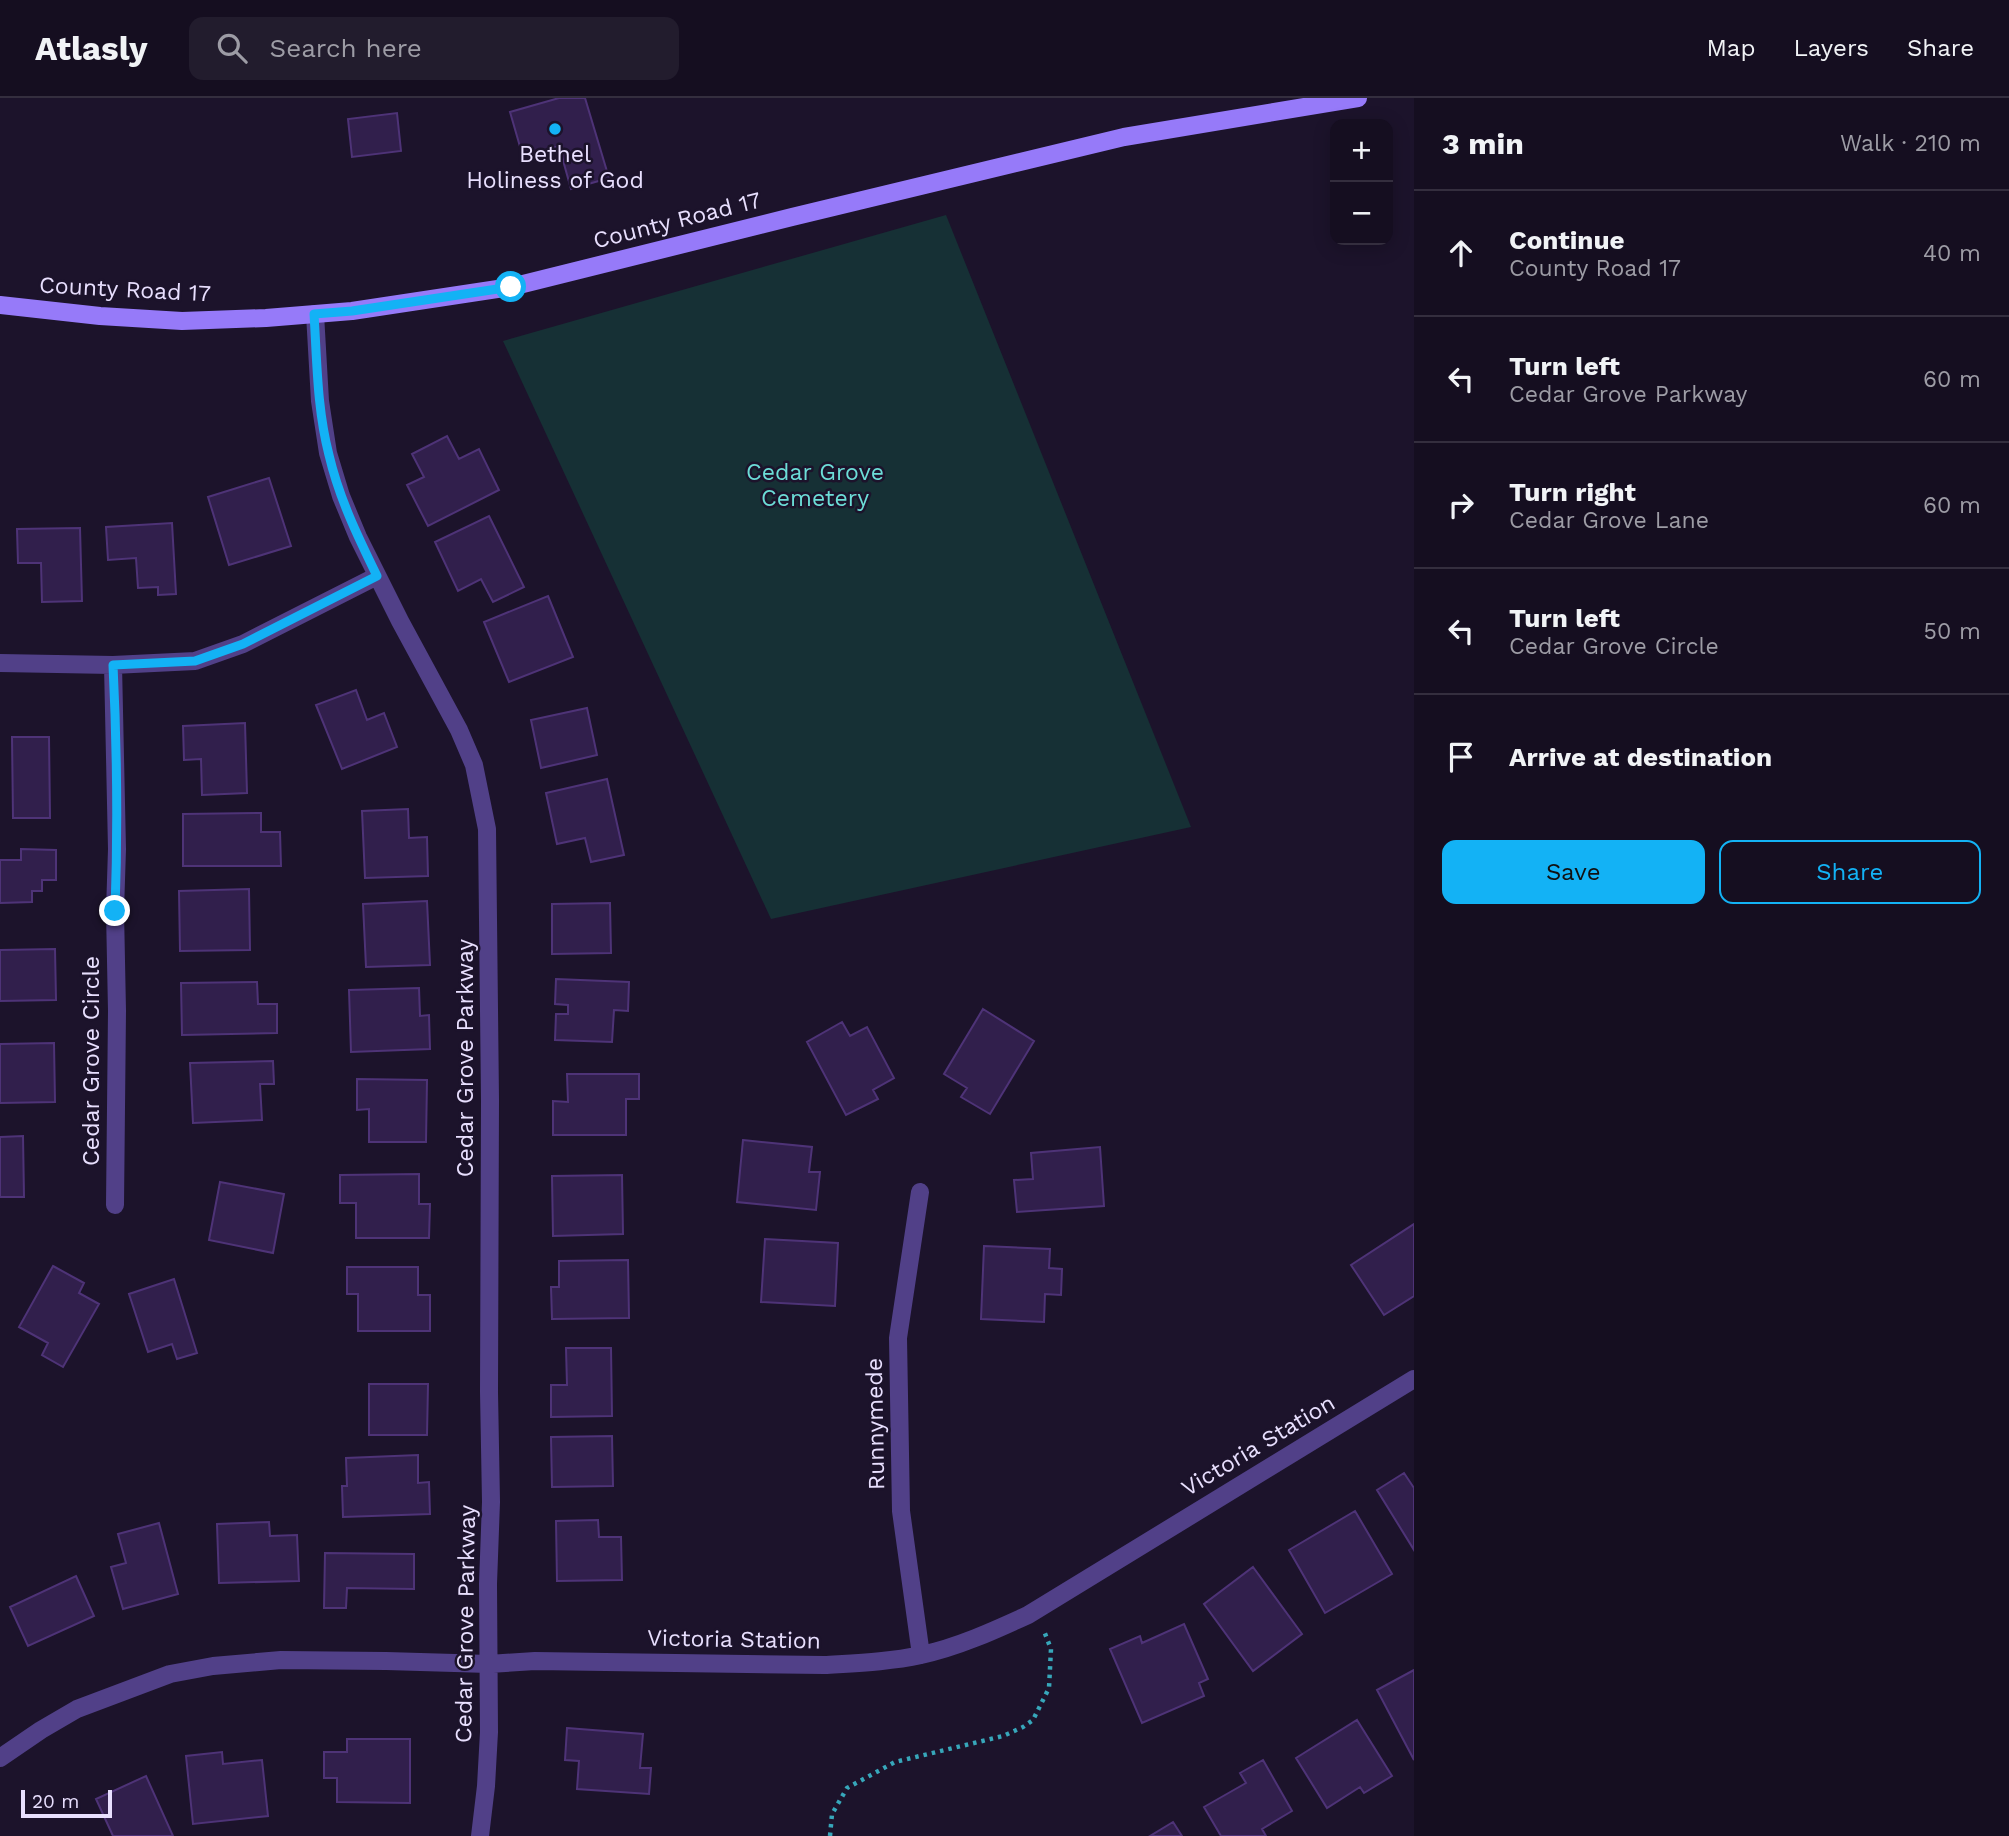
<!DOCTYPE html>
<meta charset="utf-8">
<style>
:root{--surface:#150e20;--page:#221c2d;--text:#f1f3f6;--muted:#9d9ca5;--line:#342e3e;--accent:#13b2f5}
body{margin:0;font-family:"Work Sans",sans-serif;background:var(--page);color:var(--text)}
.controls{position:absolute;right:21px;top:21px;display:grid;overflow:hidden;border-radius:14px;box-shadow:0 4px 18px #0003}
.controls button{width:63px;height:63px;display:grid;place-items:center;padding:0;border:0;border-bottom:2px solid var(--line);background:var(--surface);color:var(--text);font:35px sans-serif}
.scale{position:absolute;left:21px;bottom:18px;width:91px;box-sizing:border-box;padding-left:7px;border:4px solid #e8dffe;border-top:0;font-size:19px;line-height:24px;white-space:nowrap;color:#e8dffe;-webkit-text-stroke:5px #1c132b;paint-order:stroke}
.stop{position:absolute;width:21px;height:21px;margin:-16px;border:5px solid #13b2f5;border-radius:50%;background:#fff}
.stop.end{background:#13b2f5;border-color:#fff;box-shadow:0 2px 7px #0008}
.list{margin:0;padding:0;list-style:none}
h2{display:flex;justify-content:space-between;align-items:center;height:91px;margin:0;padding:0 28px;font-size:30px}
h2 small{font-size:23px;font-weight:400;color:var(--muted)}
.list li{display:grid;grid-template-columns:46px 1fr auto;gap:21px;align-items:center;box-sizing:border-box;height:126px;padding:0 28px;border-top:2px solid var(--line)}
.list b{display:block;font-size:26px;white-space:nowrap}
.list p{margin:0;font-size:23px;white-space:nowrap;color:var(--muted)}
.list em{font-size:23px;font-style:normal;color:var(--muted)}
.actions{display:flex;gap:14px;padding:21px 28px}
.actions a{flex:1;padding:16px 0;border:2px solid var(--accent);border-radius:14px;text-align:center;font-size:24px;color:var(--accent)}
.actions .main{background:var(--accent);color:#111}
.icon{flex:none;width:38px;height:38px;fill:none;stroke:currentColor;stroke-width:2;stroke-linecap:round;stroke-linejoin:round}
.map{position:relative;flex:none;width:1414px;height:1738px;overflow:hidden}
header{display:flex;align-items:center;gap:42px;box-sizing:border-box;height:98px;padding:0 35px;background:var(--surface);border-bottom:2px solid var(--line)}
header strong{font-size:33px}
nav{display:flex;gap:38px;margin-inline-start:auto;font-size:24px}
.search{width:490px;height:63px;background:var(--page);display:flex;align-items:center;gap:18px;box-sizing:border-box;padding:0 24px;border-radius:14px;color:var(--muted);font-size:26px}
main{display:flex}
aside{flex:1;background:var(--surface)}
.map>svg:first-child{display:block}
</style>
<header>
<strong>Atlasly</strong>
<div class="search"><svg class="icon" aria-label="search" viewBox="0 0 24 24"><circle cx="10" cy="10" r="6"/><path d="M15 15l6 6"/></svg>Search here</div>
<nav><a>Map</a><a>Layers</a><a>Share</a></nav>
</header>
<main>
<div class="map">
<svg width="1414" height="1738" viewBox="0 0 1414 1738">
<rect width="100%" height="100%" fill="#1c132b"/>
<!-- green -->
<path fill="#163035" d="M946 117 1191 729 771 821 503 243Z"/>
<!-- building -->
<path fill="#311f4c" stroke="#4e3377" stroke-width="2" d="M559 0H585L609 80 571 91 559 48 523 59 510 14Z
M397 15 401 53 352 59 348 21Z
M447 338 459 361 479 351 499 392 428 428 407 387 424 379 412 356Z
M269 380 291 448 229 467 208 399Z
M489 418 524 489 493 504 481 481 458 493 435 444Z
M172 425 176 496 158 497V489L138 490 136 460 108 462 106 429Z
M80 430 82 503 42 504 41 465H18L17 431Z
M548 498 573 559 509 584 484 524Z
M356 592 367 622 384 615 397 649 342 671 316 607Z
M587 610 597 657 541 670 531 622Z
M245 625 247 695 202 697 201 661 184 662 183 628Z
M12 639H49L50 720H13Z
M607 681 624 757 591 764 585 740 557 746 546 695Z
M408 711 409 740 427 739 428 778 365 780 362 713Z
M261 715V734H280L281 768H183V716Z
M21 751 56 752V782H42V793H32V804L0 805V762H21Z
M249 791 250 852 180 853 179 793Z
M427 803 430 867 366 869 363 806Z
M610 805 611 855 552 856V806Z
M55 851 56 902 0 903V852Z
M556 881 629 884 628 913 614 912 612 944 555 942 556 916H568V907L555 906Z
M257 884 258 906H277V935L182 937 181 885Z
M419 890 420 918 429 917 430 951 351 954 349 892Z
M983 911 1034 943 990 1016 961 999 967 990 944 976Z
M842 924 850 938 867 929 894 980 873 992 878 1001 846 1017 807 944Z
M54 945 55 1004 0 1005V946Z
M273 963 274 986H260L262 1022 193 1025 190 965Z
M567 976H639V1001H626V1037H553V1003L568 1004Z
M357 981 427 982 426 1044H369V1011L357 1012Z
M23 1038 24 1099H0V1039Z
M743 1042 812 1049 809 1074H820L816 1112 737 1104Z
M1100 1049 1104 1108 1017 1114 1014 1082 1033 1081 1031 1055Z
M419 1076V1106H430L429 1140H356V1105H340V1077Z
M622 1077 623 1136 553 1138 552 1078Z
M220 1084 284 1096 273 1155 209 1142Z
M1414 1126V1198L1384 1217 1351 1167Z
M765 1141 838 1145 835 1208 761 1204Z
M984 1148 1050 1151 1049 1170 1062 1171 1061 1197 1045 1196 1044 1224 981 1221Z
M628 1162 629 1220 552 1221 551 1189H559V1163Z
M53 1168 84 1185 79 1195 99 1206 63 1269 42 1257 48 1245 19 1229Z
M347 1169H418V1197H430V1233H358V1196H347Z
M174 1181 197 1255 177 1261 172 1246 148 1254 129 1196Z
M566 1250H611L612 1318 551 1319V1287H567Z
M369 1286H428L427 1337H369Z
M612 1338 613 1388 552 1389 551 1339Z
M418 1357V1385L429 1384 430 1416 343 1419 342 1388H347L346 1360Z
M1404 1375 1414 1390V1452L1377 1392Z
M1355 1413 1392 1476 1325 1515 1289 1452Z
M598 1422 599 1439H621L622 1482 557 1483 556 1423Z
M269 1424 270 1438 297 1437 299 1483 219 1485 217 1426Z
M159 1425 178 1496 123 1511 111 1469 126 1465 118 1436Z
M325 1455 414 1456V1491L347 1490 346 1510H324Z
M1253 1469 1302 1536 1253 1573 1204 1506Z
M76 1478 94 1518 28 1548 10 1509Z
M1184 1526 1208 1581 1199 1585 1204 1598 1142 1625 1110 1551 1140 1538 1142 1545Z
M1414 1572V1662L1377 1592Z
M1357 1622 1392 1678 1364 1695 1360 1689 1327 1710 1296 1660Z
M567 1630 643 1636 640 1670H651L649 1696 577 1691 579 1663 565 1662Z
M347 1641H410V1705L337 1704V1680H324V1654H347Z
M222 1654 223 1666 262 1662 268 1718 193 1726 186 1658Z
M1263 1662 1292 1713 1262 1731 1266 1738H1221L1204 1709 1246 1685 1240 1675Z
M146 1678 173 1738H113L96 1701Z
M1173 1724 1182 1738H1150Z"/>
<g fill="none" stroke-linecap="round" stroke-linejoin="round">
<!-- path -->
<path stroke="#37a7ba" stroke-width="4.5" stroke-dasharray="3.5 5" stroke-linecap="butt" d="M830 1738 832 1716 847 1690 895 1664 1003 1638 1023 1629 1033 1622 1049 1590 1051 1551 1044 1533"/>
<!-- street -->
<path stroke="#514088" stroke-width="18" d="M315 216 320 303 328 355 341 398 358 439 400 523 459 632 474 667 487 731 490 1002 489 1294 491 1404 488 1486 489 1634 486 1688 480 1738
M0 565 113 567 195 563 243 546 377 478
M113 567 117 751 115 813 117 913 115 1107
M920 1094 898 1240 901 1413 921 1557
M0 1660 41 1632 77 1611 170 1576 213 1568 281 1562 386 1563 489 1566 535 1563 824 1567C856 1565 889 1564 921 1557 958 1549 993 1533 1028 1517L1414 1281"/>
<!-- secondary -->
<path stroke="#967af9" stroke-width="18" d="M0 207 100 218 182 223 266 220 352 213 511 189 792 119 1124 39 1358 0"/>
</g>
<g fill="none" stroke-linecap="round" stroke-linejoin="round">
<!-- route -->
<path stroke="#13b2f5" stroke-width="9" d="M115 813C118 731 117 649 113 567L195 563 243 546 377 478C358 439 339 400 329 357 317 311 317 263 314 216L352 213 511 189"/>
</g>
<!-- markers -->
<circle fill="#13b2f5" stroke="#1c132b" stroke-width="2.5" cx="555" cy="31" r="7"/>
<g text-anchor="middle" stroke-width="5" stroke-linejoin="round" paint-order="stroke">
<!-- poi labels -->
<g font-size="23" fill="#e8dffe" stroke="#1c132b">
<text x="555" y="64">Bethel<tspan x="555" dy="26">Holiness of God</tspan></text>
</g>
<!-- street labels -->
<g font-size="23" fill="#e8dffe" stroke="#1c132b">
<text transform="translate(677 122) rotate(-14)" y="8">County Road 17</text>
<text transform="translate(125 191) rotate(3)" y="8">County Road 17</text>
<text transform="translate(465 960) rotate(-90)" y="8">Cedar Grove Parkway</text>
<text transform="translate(91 963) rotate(-90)" y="8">Cedar Grove Circle</text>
<text transform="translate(875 1326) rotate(-91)" y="8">Runnymede</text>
<text transform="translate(1258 1347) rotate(-31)" y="8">Victoria Station</text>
<text transform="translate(465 1526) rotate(-89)" y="8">Cedar Grove Parkway</text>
<text transform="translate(734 1541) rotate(1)" y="8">Victoria Station</text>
</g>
<!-- park labels -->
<g font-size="23" fill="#6cddd7" stroke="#1c132b">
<text x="815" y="382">Cedar Grove<tspan x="815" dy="26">Cemetery</tspan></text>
</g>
</g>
</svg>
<div class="controls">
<button>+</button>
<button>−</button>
</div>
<div class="scale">20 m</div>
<div class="stop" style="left:511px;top:189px"></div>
<div class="stop end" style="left:115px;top:813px"></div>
</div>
<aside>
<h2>3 min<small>Walk · 210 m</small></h2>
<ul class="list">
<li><svg class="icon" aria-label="ahead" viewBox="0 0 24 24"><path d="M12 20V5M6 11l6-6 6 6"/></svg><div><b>Continue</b><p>County Road 17</p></div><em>40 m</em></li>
<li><svg class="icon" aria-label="left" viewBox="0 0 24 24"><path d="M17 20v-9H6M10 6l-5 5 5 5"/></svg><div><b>Turn left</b><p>Cedar Grove Parkway</p></div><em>60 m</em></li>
<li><svg class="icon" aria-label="right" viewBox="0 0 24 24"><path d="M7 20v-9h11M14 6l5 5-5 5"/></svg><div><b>Turn right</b><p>Cedar Grove Lane</p></div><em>60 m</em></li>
<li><svg class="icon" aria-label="left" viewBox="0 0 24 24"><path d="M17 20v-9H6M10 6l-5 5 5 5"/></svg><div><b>Turn left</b><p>Cedar Grove Circle</p></div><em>50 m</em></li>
<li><svg class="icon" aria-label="arrive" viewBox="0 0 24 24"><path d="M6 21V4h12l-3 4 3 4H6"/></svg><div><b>Arrive at destination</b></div></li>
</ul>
<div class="actions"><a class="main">Save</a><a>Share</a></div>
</aside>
</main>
